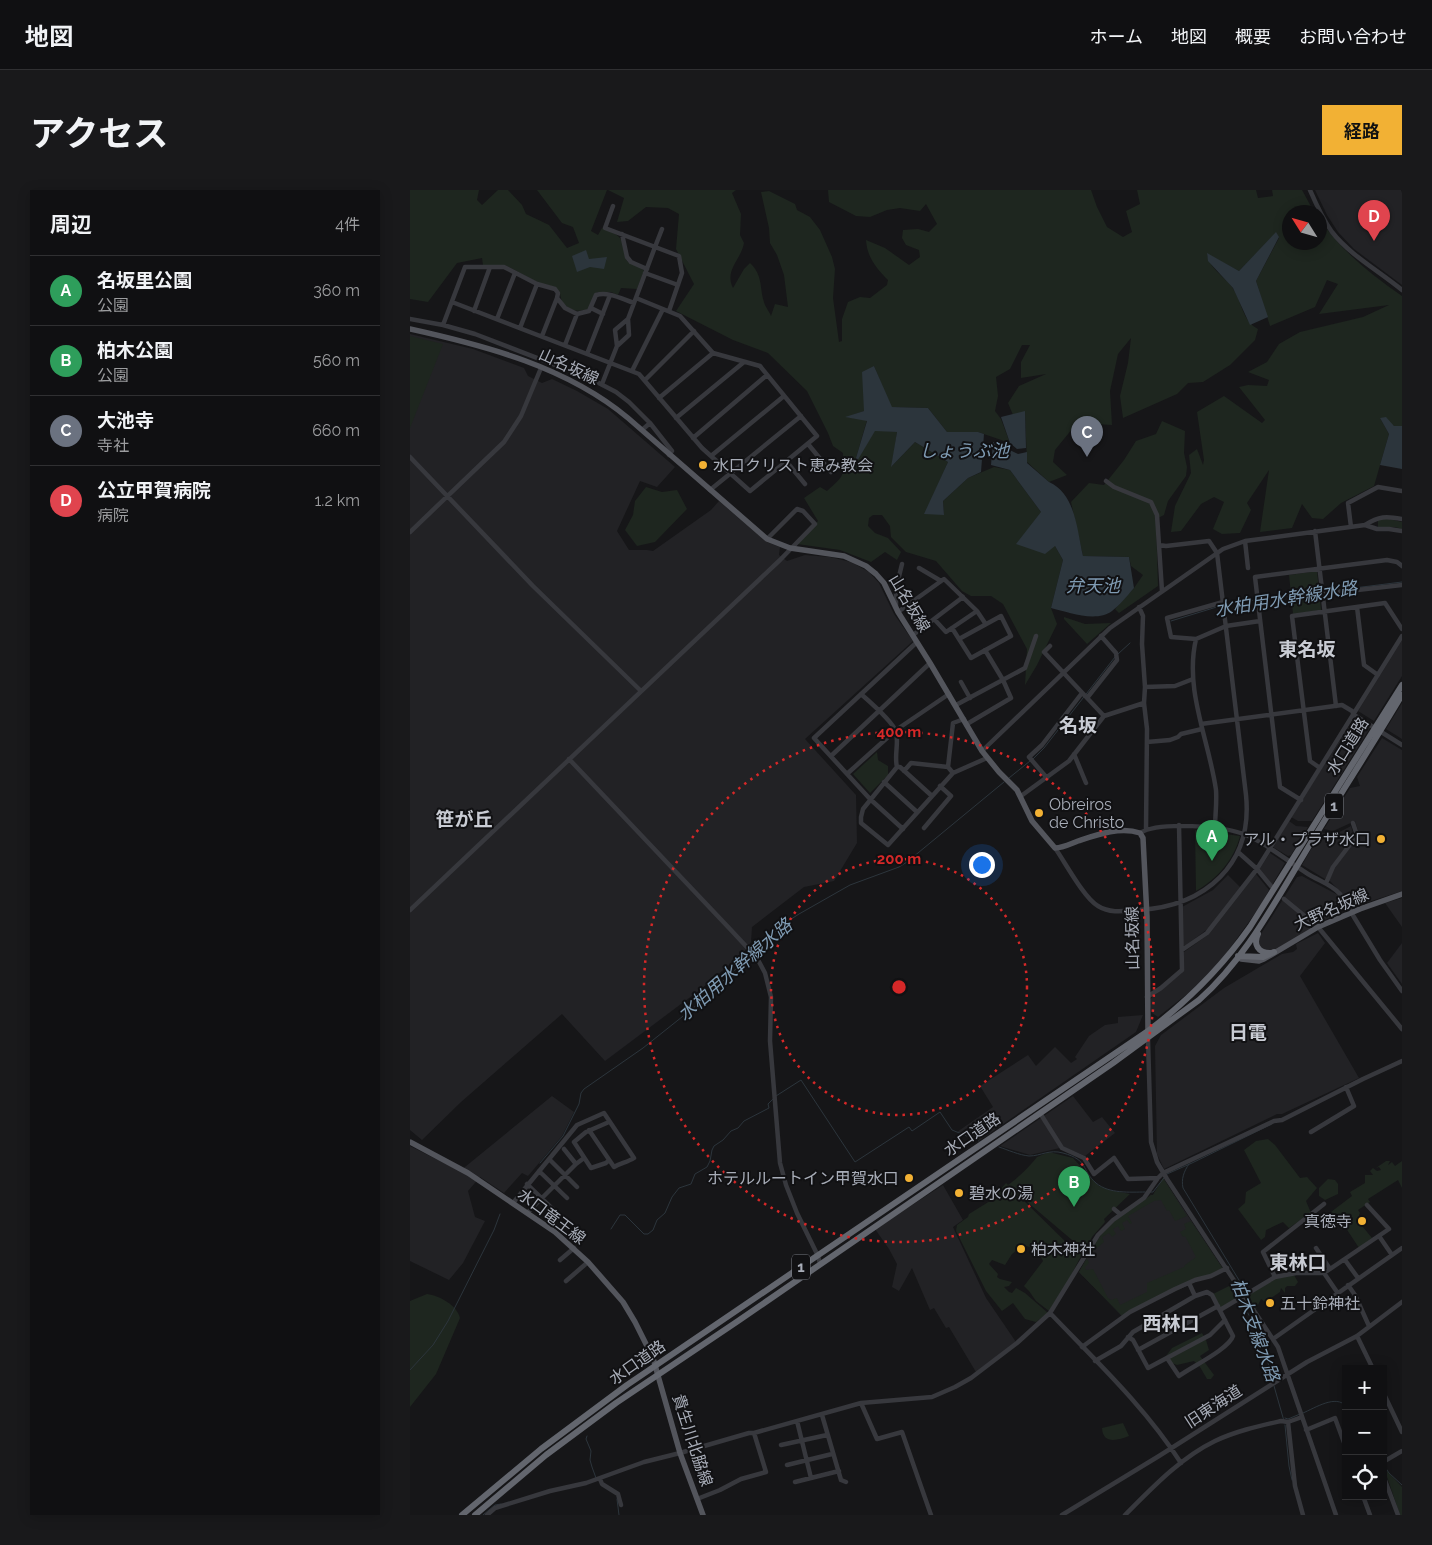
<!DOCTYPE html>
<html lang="ja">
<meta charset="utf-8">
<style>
:root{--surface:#101012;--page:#19191b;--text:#f1f3f6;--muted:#9c9d9f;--line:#303032;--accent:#f2b134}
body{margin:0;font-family:Raleway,"Noto Sans JP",sans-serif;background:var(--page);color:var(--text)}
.controls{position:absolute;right:15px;bottom:15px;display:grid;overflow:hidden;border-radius:0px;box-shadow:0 2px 12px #0003}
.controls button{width:45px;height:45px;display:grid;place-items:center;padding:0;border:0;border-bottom:1px solid var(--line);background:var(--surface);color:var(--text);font:25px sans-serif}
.compass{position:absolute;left:872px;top:15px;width:45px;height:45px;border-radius:50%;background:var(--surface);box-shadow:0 2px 12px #0003;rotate:307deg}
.you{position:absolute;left:571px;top:674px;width:18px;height:18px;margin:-12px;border:4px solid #fff;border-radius:50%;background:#1a73e8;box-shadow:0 0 0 8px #1a73e833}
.badge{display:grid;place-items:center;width:32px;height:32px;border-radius:50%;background:var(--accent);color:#fff;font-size:16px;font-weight:700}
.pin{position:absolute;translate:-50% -41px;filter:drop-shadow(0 1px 2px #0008)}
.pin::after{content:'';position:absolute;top:26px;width:18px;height:15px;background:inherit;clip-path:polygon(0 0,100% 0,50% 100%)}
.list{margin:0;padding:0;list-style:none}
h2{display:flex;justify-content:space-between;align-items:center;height:65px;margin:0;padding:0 20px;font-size:21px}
h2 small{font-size:16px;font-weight:400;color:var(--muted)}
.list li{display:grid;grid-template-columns:32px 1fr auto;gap:15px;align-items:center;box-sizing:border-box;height:70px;padding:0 20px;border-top:1px solid var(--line)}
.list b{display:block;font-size:19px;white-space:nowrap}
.list p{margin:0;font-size:16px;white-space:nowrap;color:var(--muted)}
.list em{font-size:16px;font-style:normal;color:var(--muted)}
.icon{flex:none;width:28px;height:28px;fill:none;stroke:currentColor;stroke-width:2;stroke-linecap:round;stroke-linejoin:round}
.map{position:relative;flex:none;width:992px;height:1325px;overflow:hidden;border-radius:0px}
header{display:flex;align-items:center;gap:30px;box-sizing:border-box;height:70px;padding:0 25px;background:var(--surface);border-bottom:1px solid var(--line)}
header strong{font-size:24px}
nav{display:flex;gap:28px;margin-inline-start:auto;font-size:18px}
.intro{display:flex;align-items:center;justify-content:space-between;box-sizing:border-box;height:120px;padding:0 30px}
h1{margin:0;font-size:35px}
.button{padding:12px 22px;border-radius:0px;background:var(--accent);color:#111;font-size:18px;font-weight:700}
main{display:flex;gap:30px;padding:0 30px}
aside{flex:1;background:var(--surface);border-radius:0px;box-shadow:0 2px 12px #0003}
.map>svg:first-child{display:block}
</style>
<header>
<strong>地図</strong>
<nav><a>ホーム</a><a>地図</a><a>概要</a><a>お問い合わせ</a></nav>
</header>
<div class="intro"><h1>アクセス</h1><a class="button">経路</a></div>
<main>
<aside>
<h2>周辺<small>4件</small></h2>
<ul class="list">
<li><span class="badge" style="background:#2e9e5b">A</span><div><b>名坂里公園</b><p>公園</p></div><em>360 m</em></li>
<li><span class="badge" style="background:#2e9e5b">B</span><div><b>柏木公園</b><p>公園</p></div><em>560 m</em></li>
<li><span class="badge" style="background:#6b7280">C</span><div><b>大池寺</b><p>寺社</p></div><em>660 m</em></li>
<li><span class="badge" style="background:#e0444e">D</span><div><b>公立甲賀病院</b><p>病院</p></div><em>1.2 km</em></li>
</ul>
</aside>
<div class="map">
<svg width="992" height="1325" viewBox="0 0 992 1325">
<rect width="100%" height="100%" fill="#161618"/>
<!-- built -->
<path fill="#222225" d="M905 0H991L992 3V95L944 59 928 42 917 25Z
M0 144 63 159 114 178 118 186 132 193 142 189 167 201 198 219 265 277 247 297 230 291 207 341 219 360H237L243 361 301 320 309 311 357 352 370 357 369 365 377 371 395 365 420 367 441 372 459 382 469 393 484 424 503 451 395 549 446 605 447 653 424 691 394 697 342 737 341 752 334 762 291 799 195 871 152 824 51 912 12 950 0 940Z
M992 450V486L964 531 948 521Z
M992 513V549L976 539Z
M944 528 960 538 902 631H888L881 627Z
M972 548 992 560V701L946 716 940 712 919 690 925 678 949 643 945 631 923 641 914 639 940 598 950 596 947 587Z
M879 631 886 636 898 637 881 665 878 666 863 657Z
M941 636 944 647 915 689 892 675 911 642 922 646Z
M860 663 875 673 862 695 850 681V678Z
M846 684 859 700 851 715 808 775 786 797 748 827 742 823 739 813 740 809 772 783 774 762 799 744Z
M818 685 831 698 799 738 775 756 773 755 772 717 803 700Z
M892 686 928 705 933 717 932 721 907 734 903 738 862 761 857 762 850 757 847 750 887 687Z
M992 708V737L975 713Z
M908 743 915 753 890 786 949 888 872 924H867L754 979 747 964 745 856 751 845 814 798 872 764 883 762 887 759 886 754Z
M992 753V794L977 773Z
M733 825 726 842 570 950 547 942 583 917 570 896 618 865 626 876 645 857 661 873 667 869 665 867 679 846 695 835 708 833V827Z
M142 906 164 922 152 946 118 986 112 983 94 1003 70 987 58 1001 65 1027 75 1031 53 1073 39 1090 0 1071V956L50 981Z
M663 906 683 932 692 927 705 943 675 966 654 957 620 965 590 956Z
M753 988 813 1079 712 1126 669 1082 687 1050 707 1030 741 1005H743Z
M533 995 553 1030 543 1037 576 1108 606 1152 566 1182 539 1137 536 1138 524 1118 520 1120 502 1078 489 1101 482 1097 487 1074 479 1059 465 1039Z"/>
<!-- green -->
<path fill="#1e261f" d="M0 0H69L67 10 72 15 88 0H98L112 15 116 24 139 35 157 58 169 53 163 37 152 33 127 0H197L181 41 188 45 192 38C215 47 211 48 217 71 222 76 230 75 234 81L227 99 211 98 208 105 201 102H187L184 106 179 119C165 124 150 118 150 102L145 97 129 93 95 75H73L72 68 47 73 18 112 0 109Z
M198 0H326L322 3 331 24 330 45 334 53C331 70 314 80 323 98L334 79 340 73C354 86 349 100 355 115 357 119 360 123 361 126L365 114 378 117 374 85 367 65 360 53 359 38 351 2 359 1 385 14 387 20 400 27 410 40 422 67 425 79 423 108 429 152 432 151V129L438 112 450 107 460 108 477 95 478 90C466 78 457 67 456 50L475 58 499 75 510 67 509 60 496 55 492 48 493 40 508 39 519 42 527 34 516 14 510 21 490 18 477 20 460 27 446 26 419 12 418 0H416H681L687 17 697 37 713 47 722 42 716 21 730 14 727 0H846L848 8 863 6 862 0H892L904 22H879V52H909L910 30C934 63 959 83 992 106V236H984L970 228 979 244 964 296 931 313 913 329 902 328 892 314 882 338 850 342 859 280 837 313 841 320 830 343 812 344 803 339 814 312 804 307 791 314 771 341 761 342 765 316 781 283 779 265 787 259 793 275 794 270 787 222 814 206 852 233 855 230 829 197 838 195 857 196 859 190 838 182 857 172 869 154 890 142 953 127 979 115 909 124 928 94 917 90 905 117 860 136 846 91 869 48 866 43 829 81 797 64C799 78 814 86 822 97 832 111 832 131 848 139L845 150 820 175 793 192 778 193 767 204 713 228 710 206 718 173 721 148 708 164 700 201 702 235 667 233 645 260 643 272 657 285 639 292 617 272 615 222 603 225 598 213 609 196 636 184 611 188V172L620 155H612L600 179 586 187 588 206 585 221 591 229 600 253 568 242H537L518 218 481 217 464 176 454 221 437 227 457 230 444 275 465 240 487 242 482 276 505 252 538 272 515 324H534L533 311 558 288 584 277 600 280 631 322 645 356 653 370 641 418 647 434 627 475 615 495 617 459 593 414 581 406H561L552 401 526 371 496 362 481 347 480 336 472 325H463L459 328 458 336 465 343 478 348 491 362 487 370 475 362 461 372 430 360 387 354 408 331 394 308 410 297 417 301C435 285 434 286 433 263L423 256 418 243 397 201 358 163 323 150 266 121 284 94 266 59 269 24 258 18 236 17 218 31 207 32 214 8Z
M0 146 33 154 0 238Z
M752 231 775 241 774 263 777 277 776 286 758 311 754 325 746 329 748 396 709 423 705 419 724 398 733 385 721 376 719 367 673 366 661 312 679 293 694 295 714 270 726 251 746 244Z
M236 297 252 302 267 300 277 319 245 352 227 356 215 340 223 325 225 311Z
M968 329H979L992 332V339L985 337H968Z
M907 381 911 420 883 424 879 385Z
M654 427 675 434 701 433 677 454 654 429Z
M467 562 468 570 478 576V585L460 603 443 584Z
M785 640 830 646C824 670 807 689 786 701Z
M858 949 865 955 890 988 897 987 907 998 896 1011 901 1023 879 1038 873 1032 856 1040 855 1047 851 1050 828 1019 835 1013 836 1002 851 993 834 960 846 951Z
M639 962 663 968 689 996 699 1000 720 1004 694 1029 695 1032 682 1047 675 1061 603 1000 662 1058 672 1064 657 1093 639 1121 626 1111 619 1101 614 1096 633 1071 627 1060 614 1055 602 1064 595 1075 582 1070 579 1074 588 1084 587 1087 590 1089 602 1092 599 1096 594 1097 599 1102 602 1103 606 1098 615 1103 638 1123 626 1132 615 1129 603 1113 592 1121 576 1101 546 1041 547 1035 558 1027 559 1024 580 1011 596 993 598 995C606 990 622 974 627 967Z
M976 971H980L978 975 982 972 985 976 992 971V998L988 990 958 1009 960 1012 948 1020 950 1023 949 1025 950 1028 948 1031 962 1048 949 1058 930 1029 922 1034 917 1025 942 1006 940 1002 955 993V985H963L960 981 963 978 967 981 971 980 969 977 966 978Z
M753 988 777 1026 765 1031 759 1020 757 1021 751 1010 744 1011 718 1026 722 1033 720 1034 717 1030 712 1033 715 1039 711 1041 708 1036 703 1039 706 1044 702 1047 699 1043 692 1047 694 1052 682 1062C690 1036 720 1020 741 1005H743Z
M918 989 925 990 928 994V1004L915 1010 909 1006V998Z
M781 1031 813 1079 712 1126 669 1082 677 1068 679 1073 675 1077 676 1080 683 1079 698 1108 701 1110 707 1108 710 1115 737 1102V1093L774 1077 775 1075 786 1067 775 1046 773 1047 770 1042 776 1039 774 1034Z
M884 1085 888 1092 885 1096H877L875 1098V1103L871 1098 870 1102 855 1112 851 1109 845 1121 837 1106 865 1089Z
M821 1095 827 1109 810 1118 803 1104Z
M17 1104C30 1106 47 1115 50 1128L26 1184 0 1217V1111Z
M792 1143 796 1150 799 1160 790 1166 804 1185 801 1189H797L790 1177 784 1171 767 1175 757 1171 756 1166 762 1158Z
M713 1233 719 1246C708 1250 693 1255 692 1238Z
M974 1278 992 1297V1325H990Z"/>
<!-- water -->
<path fill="#2c353c" d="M866 42 869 47 846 91 858 127 840 135 823 98 798 71 797 63 829 81Z
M176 60 179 69 197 67 194 79 180 77 167 82 162 66Z
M464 176 482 217 518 218 537 242H568L574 244 571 282 558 288 533 311 534 325 514 324 538 272 505 252 481 277 487 242 465 241 443 278 457 231 435 227 454 221 452 182Z
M615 221 616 258 607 259 600 253 591 227Z
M976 227 984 236H992V279L970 275 979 244 970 228Z
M583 252 608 264 617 262V273L639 292C666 304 667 341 673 366L719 367 724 398C717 406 710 415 702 421 686 433 658 422 641 418L653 370 645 356 635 364 606 354 631 322 600 280 581 275Z"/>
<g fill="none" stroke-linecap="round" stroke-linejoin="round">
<!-- stream -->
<path stroke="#2c353c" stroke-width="1" d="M849 410 992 392
M814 415 845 410
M761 431 810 416
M708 464 720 453
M623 569 634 558 705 467
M599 588 620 571
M344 762 372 735 389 724 440 695 489 677 497 672 594 592
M366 906 391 890 445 972 499 937 502 941 530 922 542 940 569 951
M589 957C598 960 609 965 619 966 631 966 639 959 653 963 679 970 671 980 686 993 699 1004 720 1002 735 1002
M130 973 153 946 169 914 171 903 174 899 233 858 287 815 341 765
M779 974C774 981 771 989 773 998L835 1100 834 1102
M739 1002H743L757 984 782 973 862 934
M201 1039 210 1025H215L234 1044H238L243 1040 247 1030 255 1023 262 1007 269 998 281 994 285 984 297 977 300 971 302 960 304 956 313 950 321 941 328 938 334 931 359 918 358 914 363 909
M833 1108 832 1113 851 1146 863 1192
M0 1180 23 1155 38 1131 84 1040 90 1024
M864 1196 874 1231
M893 1223C905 1218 926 1204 936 1216
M875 1228 878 1229 890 1224
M875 1235 879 1276 882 1290
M177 1246 176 1249 181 1261 180 1270 182 1277 186 1288
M973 1274 979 1283 992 1295
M207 1309 209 1325
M73 1325 85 1315 91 1314"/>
<!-- minor -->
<path stroke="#37383d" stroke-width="4.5" d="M900 0C906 14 913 29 922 42 940 65 969 81 992 100
M203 16 195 38 269 66 272 83 259 121
M212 44 217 67 221 72 237 79
M245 57 252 39
M235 83 268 95
M42 112 229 184 292 258 340 301 407 246 350 176 303 163 270 126 226 108
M181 118 193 124
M64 121 80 77
M0 129 33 135 65 144 179 188 206 202 219 212 240 233 232 240
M87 129 105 83
M33 135 55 77H94L127 94 145 99 148 103 147 108 155 118 167 124 179 121 186 105C198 101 212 109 224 113
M110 138 127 94
M132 146 147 108
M155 155 167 124
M207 156 205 140 218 129
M177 164 200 105
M222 181 253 119
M235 190 284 141
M192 194 207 156 219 145 218 129 245 57
M249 208 303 163
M266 228 334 172
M240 233 262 261 259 265
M283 248 357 185
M398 254 421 282
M301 266 374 206
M0 267 123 396 231 501
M376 271 395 294
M696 291 704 297 741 312 747 325 752 401
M300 300 391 226
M955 335 967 339H979L992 341
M941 337 938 313 968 297 992 301
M905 341 926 516
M0 342 94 252 111 226 131 178
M835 351 838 378
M509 378 531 391
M912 404 992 395
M813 412 757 428 761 447 786 449 816 436 850 431
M729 417 733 426 732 454 735 497 734 513 737 539 736 639
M947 417 954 475 968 485
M486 418V399L492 374
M488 422 534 389 567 421 575 433
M525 430 536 442 567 421
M542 438 561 468 601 446 591 426 549 449
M503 445 553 407
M786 449C774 500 799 550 806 600 807 613 805 626 805 639
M640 456 634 462 694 526
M551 492 560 508
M735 497 765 496 783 489
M451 504C459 511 484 533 486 542 489 553 484 566 487 577
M677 508 707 470 706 463 691 446
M546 515 615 478 626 446
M557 534 601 508 593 490 575 460
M791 534 932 515 942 521 944 525 992 555
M737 552 760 550 768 547 771 544 792 539
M572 561 700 438 813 359 835 351 955 335C969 326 976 326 992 329
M664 564 676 593
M421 566 520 473
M159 569 320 739 347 768 355 783 361 807 360 851 370 973 376 995 387 1023 408 1066 410 1074
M538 577 543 533 554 529
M910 578 900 571 882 426 975 413 992 439
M494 581 501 573 538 577 543 583
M438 583 486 540 539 504
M637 588 619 567 632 555 672 503
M474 592 507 622
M522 606 490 577H487L453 619 451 627V633L478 655 543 583 577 568
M611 606 659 571 694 526 734 513
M891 610 870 597 845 387 977 370 987 372 992 376
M514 638 541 606 530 596
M493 639 460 609 404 548 507 452
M730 643C749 631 815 636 836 645 858 654 877 671 898 684 909 691 921 694 930 704L970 770 992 801
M645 658C655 672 674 708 688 716 701 724 715 721 729 720 796 716 843 674 836 605L807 363 799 351 756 356 749 355
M828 662 847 679 861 696
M916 693 923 677 945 648 946 642 943 633
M874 709 908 737 992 839
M0 720 370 370 405 334 393 321 387 319 357 349
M772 760 797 743 847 679 992 446
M737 807 751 798 772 780 769 635
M738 849 741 952 747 972 757 989 868 1157 926 1325
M630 923 652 958 674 968 684 984 704 968 718 989 748 988
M901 942 944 916 936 897
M154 959 166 974
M139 969 167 997
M199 970 196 973 181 978 164 952 176 942 199 932
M129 981 157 1008
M117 994 151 1027
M103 1013 167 935 194 923 224 968C218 972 211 973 204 977L179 940
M704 1019 710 1024
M117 1023 166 974 174 968
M969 1046 982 1065
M906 1058 920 1079
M150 1070 164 1058
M935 1070 948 1088
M914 1083 927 1102
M865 1087 853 1062 914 1014
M156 1091 178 1072
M779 1093 785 1106
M938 1095 945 1105 959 1136
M810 1120 865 1087 886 1083H914L979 1039 957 1015
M640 1123C686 1171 735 1217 771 1273
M947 1146 963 1179
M718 1147 723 1150 738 1178 800 1145 815 1130
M863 1149 992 1058
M672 1157 720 1122 765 1099 785 1090 801 1086 817 1078
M728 1160 808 1116
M685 1171 711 1156 723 1142 785 1106 797 1102 802 1105 823 1146C819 1159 781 1177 769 1186L757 1168
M973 1202 992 1242
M451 1213 467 1249 492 1242 521 1325
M412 1225 431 1290 436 1292
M387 1231 401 1288
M878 1232 885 1296 893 1325
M896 1240 925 1228 936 1258
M371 1255 417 1245
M973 1272 992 1261
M377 1275 422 1264
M973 1285 988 1325
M190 1289 192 1294 208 1304 211 1315
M385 1292 429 1281
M953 1306 960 1325
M287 1309 310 1300 331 1289 356 1282 344 1243
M77 1325 85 1318 140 1301 176 1293 234 1272 270 1263 339 1243H344L451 1213 522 1207 545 1197 561 1188 607 1153 640 1123 688 1045 703 1030 734 1008 748 988 753 983 864 931 872 930 953 889 992 871
M652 1325 749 1266 897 1172 947 1146 992 1112
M715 1325C742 1298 770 1268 805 1251 826 1241 849 1236 871 1231L878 1232 892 1227"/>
<!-- major -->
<path stroke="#53555c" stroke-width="5.5" d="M0 139C77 156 157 177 218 228L357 349 380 358 434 366 456 376 466 384 474 393 488 422 520 473 572 561 589 582 607 600 622 631 645 658C653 658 660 654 668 651 686 645 710 636 730 643L733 648 737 727 738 844
M831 769 849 771 854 769 908 737 950 719 992 704
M0 952 58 983 145 1042 178 1072 213 1112 225 1132 243 1168 270 1263 293 1325"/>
<!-- highway -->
<path stroke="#63666e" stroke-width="6" d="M848 744C843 754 848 763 860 763
M828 766 853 767 864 762
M52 1325 131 1259 217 1195 738 841C778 811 811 778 840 737L992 495
M65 1325 136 1265 206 1213 328 1131 703 873 789 810C834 770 862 717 893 666 925 612 960 559 992 505"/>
</g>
<!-- distance rings -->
<g fill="none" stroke="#d62828" stroke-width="2.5" stroke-dasharray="2.5 5">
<circle cx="489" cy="797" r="128"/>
<circle cx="489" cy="797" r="255"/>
</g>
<!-- markers -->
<g fill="#f2b134" stroke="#111113" stroke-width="2">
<circle cx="293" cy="275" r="5"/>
<circle cx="629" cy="623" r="5"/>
<circle cx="971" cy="649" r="5"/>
<circle cx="499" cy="988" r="5"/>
<circle cx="549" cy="1003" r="5"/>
<circle cx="952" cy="1031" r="5"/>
<circle cx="611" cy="1059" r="5"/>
<circle cx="860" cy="1113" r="5"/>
</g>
<g text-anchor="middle" stroke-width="4" stroke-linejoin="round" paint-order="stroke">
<!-- shield labels -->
<g fill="#111113" stroke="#7b7e86" stroke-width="1">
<rect x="915" y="603.5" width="18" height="25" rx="4"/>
<rect x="382" y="1064.5" width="18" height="25" rx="4"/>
</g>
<g font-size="15" font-weight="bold" fill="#a8adb8">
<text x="924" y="621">1</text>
<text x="391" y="1082">1</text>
</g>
<!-- street labels -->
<g font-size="16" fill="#a8adb8" stroke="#111113">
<text transform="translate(159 176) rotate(25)" y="6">山名坂線</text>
<text transform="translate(500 413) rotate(59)" y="6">山名坂線</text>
<text transform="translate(937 556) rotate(-58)" y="6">水口道路</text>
<text transform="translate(921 719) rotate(-24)" y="6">大野名坂線</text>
<text transform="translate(722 748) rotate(-91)" y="6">山名坂線</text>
<text transform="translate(562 944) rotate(-34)" y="6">水口道路</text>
<text transform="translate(142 1026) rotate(37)" y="6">水口竜王線</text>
<text transform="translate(227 1172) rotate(-35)" y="6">水口道路</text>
<text transform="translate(803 1216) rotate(-33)" y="6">旧東海道</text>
<text transform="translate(283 1250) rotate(72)" y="6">貴生川北脇線</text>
</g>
<!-- poi labels -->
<g font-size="16" fill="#a8adb8" stroke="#111113" text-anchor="start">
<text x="303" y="281">水口クリスト恵み教会</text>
<text x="639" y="620">Obreiros<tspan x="639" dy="18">de Christo</tspan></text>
<text x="961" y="655" text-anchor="end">アル・プラザ水口</text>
<text x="489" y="994" text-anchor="end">ホテルルートイン甲賀水口</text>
<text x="559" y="1009">碧水の湯</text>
<text x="942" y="1037" text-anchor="end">真徳寺</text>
<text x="621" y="1065">柏木神社</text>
<text x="870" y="1119">五十鈴神社</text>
</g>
<!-- water labels -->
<g font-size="18" font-style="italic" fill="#7f9bb3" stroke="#111113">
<text x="554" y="267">しょうぶ池</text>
<text x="683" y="402">弁天池</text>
<text transform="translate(876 409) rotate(-9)" y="6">水柏用水幹線水路</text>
<text transform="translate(325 780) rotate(-41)" y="6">水柏用水幹線水路</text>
<text transform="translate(845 1140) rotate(70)" y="6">柏木支線水路</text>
</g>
<!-- quarter labels -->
<g font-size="19" font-weight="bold" fill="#c9ccd4" stroke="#111113">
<text x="897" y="466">東名坂</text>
<text x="668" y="542">名坂</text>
<text x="54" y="636">笹が丘</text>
<text x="838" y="849">日電</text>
<text x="888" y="1079">東林口</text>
<text x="761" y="1140">西林口</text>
</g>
</g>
<circle cx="489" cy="797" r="8" fill="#d62828" stroke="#111113" stroke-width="2.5"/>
<g font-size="15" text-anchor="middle" font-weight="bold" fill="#d62828" stroke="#111113" stroke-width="4" stroke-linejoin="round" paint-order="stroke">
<text x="489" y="547">400 m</text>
<text x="489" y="674">200 m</text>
</g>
</svg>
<div class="controls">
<button>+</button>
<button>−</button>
<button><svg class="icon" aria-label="locate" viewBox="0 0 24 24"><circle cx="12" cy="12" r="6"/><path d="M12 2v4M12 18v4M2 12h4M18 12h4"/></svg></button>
</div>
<svg class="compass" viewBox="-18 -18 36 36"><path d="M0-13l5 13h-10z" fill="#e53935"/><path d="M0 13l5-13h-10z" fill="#9c9d9f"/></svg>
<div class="you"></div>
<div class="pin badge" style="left:802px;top:671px;background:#2e9e5b">A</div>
<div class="pin badge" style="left:664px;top:1017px;background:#2e9e5b">B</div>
<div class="pin badge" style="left:677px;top:267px;background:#6b7280">C</div>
<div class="pin badge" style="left:964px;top:51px;background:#e0444e">D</div>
</div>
</main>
